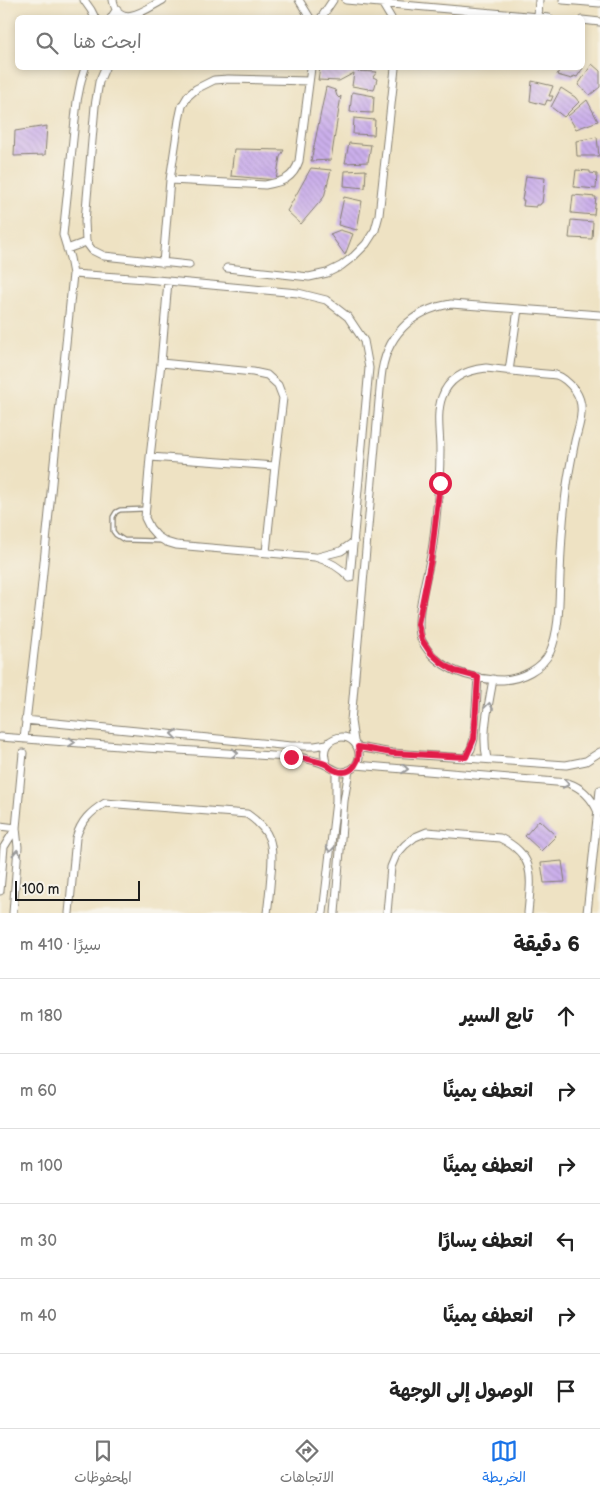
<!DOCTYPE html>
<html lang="ar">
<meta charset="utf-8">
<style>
:root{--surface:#fff;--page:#f2f2f2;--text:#222;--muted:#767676;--line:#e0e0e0;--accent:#1a73e8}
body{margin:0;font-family:"Balsamiq Sans","Playpen Sans Arabic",sans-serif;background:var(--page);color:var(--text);direction:rtl}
.scale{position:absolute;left:15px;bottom:12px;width:125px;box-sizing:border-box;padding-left:5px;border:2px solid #1c1c1c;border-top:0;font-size:14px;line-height:18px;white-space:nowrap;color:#1c1c1c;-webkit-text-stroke:4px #f7f3e8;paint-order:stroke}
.stop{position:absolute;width:15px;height:15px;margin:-11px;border:4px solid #e11d48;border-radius:50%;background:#fff}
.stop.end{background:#e11d48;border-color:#fff;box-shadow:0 1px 5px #0008}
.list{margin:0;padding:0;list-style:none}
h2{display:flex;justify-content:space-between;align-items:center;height:65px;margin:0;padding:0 20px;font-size:21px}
h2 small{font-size:16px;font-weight:400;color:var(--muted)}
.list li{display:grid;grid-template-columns:32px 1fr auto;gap:15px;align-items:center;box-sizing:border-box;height:75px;padding:0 20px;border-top:1px solid var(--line)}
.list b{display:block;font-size:19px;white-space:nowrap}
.list em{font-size:16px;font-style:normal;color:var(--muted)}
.icon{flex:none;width:28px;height:28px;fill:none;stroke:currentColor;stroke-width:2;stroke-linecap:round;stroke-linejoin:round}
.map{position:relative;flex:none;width:600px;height:913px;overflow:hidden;direction:ltr}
.search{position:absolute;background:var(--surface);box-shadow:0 2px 8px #0003;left:15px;right:15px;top:15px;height:55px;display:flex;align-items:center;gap:12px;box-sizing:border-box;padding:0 18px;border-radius:8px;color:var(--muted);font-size:19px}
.sheet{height:515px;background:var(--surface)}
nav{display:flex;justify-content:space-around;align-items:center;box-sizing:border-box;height:70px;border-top:1px solid var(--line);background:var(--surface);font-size:14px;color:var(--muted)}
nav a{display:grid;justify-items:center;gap:2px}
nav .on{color:var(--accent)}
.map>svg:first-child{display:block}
</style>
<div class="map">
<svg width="600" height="913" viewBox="0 0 600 913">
<defs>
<pattern id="building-back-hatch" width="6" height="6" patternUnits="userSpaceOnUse" patternTransform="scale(1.25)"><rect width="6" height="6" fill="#cbafeb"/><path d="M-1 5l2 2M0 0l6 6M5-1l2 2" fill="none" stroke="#ae96c9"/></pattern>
</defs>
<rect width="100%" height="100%" fill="#f7f3e8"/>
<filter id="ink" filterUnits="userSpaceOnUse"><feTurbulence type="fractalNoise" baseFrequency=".02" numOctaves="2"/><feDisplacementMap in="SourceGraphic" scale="10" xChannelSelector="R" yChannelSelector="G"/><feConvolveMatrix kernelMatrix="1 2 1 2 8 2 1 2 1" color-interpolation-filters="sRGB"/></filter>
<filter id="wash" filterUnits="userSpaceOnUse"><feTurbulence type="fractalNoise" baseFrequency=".0096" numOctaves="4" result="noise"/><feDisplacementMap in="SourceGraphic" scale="20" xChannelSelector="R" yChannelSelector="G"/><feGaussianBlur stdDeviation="1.12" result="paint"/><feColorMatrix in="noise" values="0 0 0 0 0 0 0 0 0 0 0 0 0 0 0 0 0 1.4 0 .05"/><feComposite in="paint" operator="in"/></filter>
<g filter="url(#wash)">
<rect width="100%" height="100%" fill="#eee2c3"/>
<g id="blocks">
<!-- building -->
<path fill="url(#building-back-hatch)" d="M592 64 600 71V87L590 95 578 85Z
M320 68H363L356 71 377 72 373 77 377 79 374 90 352 86 354 73 339 81 318 80Z
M560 68H583L577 77 574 76 572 79 557 75Z
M532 81 553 86 549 96H553L551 101 547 100 545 105 530 101Z
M326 87 335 90 337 96 339 98 341 96 331 160 311 161Z
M561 88 575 97 579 102 564 117 551 107Z
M352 92 374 96 373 113 350 112Z
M587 100 598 121 576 129 568 116Z
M354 118 375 120 374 135 353 134Z
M47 126 45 155 14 156 15 131Z
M597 137 599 156H577L576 141Z
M349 143 371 145 368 162 345 163Z
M234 149 284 150 280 157 276 180 231 176Z
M311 168 331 170 324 197 301 224 287 211Z
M366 170 365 188 344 186 345 171Z
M576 170 590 171V173L597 174 596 189 574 187Z
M526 176 545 178 542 203H541L540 205H536V207L523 206 524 200H522Z
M573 195 596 197 594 215 571 213Z
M344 197 362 201 357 230 338 225Z
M571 220 593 222 592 239 569 238Z
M340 230 353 234 345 255 330 234Z
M539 820 556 836 541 851 525 836Z
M562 861 565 882 544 883 541 863Z"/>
</g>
</g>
<g filter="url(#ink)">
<use href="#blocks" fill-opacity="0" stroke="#857f70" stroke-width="1"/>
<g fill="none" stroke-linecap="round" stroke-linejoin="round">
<defs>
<path id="lane" d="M145 509 120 510 116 512 113 517V531L116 535 124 540 161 541"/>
<path id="street" d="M84 0 91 10 95 18
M113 0C119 31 148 8 163 0
M299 0 310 18
M346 0 549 18
M563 0 600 3
M382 3 391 18
M538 17 539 0
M111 18 117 9
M321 18 333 0
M582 20 600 22
M105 68 99 82 95 106 85 221 86 242 92 250 104 256 189 265
M170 180 265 185C282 182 293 179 299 161L311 68
M67 249 86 242
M163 263 170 180 179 120 182 106 188 96 196 89 214 80 228 79 309 81
M227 268 309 277 327 273 341 266 354 256 366 244 375 230 379 215 395 68
M73 274 146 279 298 293 326 300 348 317 364 341 369 368 350 578
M168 281 161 363 150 457 145 518 150 528 157 536 166 542 176 545 315 557C330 561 340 567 350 578
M161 363 253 372 267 375 278 385 283 398 275 466 266 552
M486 368C503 370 519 372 535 373 542 374 549 374 556 375 563 377 570 384 575 390 579 396 582 405 581 413 581 422 577 432 575 441 572 456 569 471 567 485 563 515 561 545 560 575 559 599 560 630 550 652 542 669 521 679 503 680 472 680 437 670 422 641 412 621 430 568 433 544 437 513 440 482 440 450 440 434 436 413 442 397 449 377 467 370 486 368Z
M509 371 518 309
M150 457 275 466
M318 557 341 551 354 542
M25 720 291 746H315L327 744
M0 737 146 748 304 758C311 760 319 761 326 765 334 769 340 775 350 770 370 759 354 729 334 739 323 744 323 755 327 765
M24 739 41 592 73 274 70 258 63 235 77 101 81 81 85 68
M354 741 351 721 381 378C385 337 411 310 451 304L600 315
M358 747 392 753 566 765 586 761 600 752
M466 757 471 749 474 739 478 677
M487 759C481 733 489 705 493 679
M356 765 568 783C583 788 592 798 598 812
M0 826 16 828
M0 891 4 847 16 828
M13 913 18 847 16 828 23 753
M69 913 76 838C81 821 90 812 105 803L247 814C272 831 274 845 271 874 270 887 269 900 267 913
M323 913 336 801V771
M335 913 344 801 349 770
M387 913 391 867 396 855 405 845 415 837 427 832 500 838C537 856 531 878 528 913
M587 913 600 790"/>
</defs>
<!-- lane casing -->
<use href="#lane" stroke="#857f70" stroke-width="5.5"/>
<!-- street casing -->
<use href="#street" stroke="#857f70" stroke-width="9"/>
<!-- lane -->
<use href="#lane" stroke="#fff" stroke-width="3"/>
<!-- street -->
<use href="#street" stroke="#fff" stroke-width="7"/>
</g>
<!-- one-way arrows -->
<defs><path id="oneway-chevron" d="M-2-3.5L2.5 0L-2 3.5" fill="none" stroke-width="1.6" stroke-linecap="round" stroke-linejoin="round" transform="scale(1.25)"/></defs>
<g stroke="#999">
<use href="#oneway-chevron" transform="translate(489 706) rotate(-82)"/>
<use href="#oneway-chevron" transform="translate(174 734) rotate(-174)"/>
<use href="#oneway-chevron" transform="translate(72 742) rotate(4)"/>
<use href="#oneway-chevron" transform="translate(235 753) rotate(4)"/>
<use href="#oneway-chevron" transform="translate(405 769) rotate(5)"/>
<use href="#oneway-chevron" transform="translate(566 784) rotate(11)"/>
<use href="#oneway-chevron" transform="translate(330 849) rotate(97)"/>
<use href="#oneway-chevron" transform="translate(17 853) rotate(-87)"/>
</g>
</g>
<g fill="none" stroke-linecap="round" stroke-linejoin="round" filter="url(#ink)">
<!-- route -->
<path stroke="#e11d48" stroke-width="6" d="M291 757C299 758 307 758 315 761 319 762 324 763 327 765 330 767 332 770 337 771 353 776 361 760 358 747L392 753 466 757 474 739 478 677 455 671 442 663 430 652 422 640 418 624 431 559 440 483"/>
</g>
</svg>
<div class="scale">100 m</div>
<div class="stop" style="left:440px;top:483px"></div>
<div class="stop end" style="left:291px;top:757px"></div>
<div class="search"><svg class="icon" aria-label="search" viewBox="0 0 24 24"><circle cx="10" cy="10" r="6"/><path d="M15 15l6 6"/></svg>ابحث هنا</div>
</div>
<section class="sheet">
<h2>6 دقيقة<small>سيرًا · 410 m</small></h2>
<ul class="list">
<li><svg class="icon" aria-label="ahead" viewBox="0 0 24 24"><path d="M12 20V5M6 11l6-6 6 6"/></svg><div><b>تابع السير</b></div><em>180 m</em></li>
<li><svg class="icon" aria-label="right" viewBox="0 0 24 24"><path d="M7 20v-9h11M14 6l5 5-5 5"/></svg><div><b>انعطف يمينًا</b></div><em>60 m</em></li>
<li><svg class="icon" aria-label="right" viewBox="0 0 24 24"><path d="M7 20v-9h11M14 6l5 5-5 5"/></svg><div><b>انعطف يمينًا</b></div><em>100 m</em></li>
<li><svg class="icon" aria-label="left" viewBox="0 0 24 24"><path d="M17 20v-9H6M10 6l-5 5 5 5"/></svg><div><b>انعطف يسارًا</b></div><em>30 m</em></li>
<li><svg class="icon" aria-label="right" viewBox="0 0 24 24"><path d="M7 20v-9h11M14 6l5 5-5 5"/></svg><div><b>انعطف يمينًا</b></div><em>40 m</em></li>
<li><svg class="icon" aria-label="arrive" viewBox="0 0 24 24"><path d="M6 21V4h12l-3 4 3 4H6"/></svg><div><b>الوصول إلى الوجهة</b></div></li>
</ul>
</section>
<nav>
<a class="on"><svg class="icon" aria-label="map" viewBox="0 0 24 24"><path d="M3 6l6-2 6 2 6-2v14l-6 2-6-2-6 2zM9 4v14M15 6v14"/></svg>الخريطة</a>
<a><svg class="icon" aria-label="directions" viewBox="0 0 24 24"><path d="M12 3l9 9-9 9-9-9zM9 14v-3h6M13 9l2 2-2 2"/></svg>الاتجاهات</a>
<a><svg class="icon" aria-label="saved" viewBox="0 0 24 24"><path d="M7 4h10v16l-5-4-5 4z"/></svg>المحفوظات</a>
</nav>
